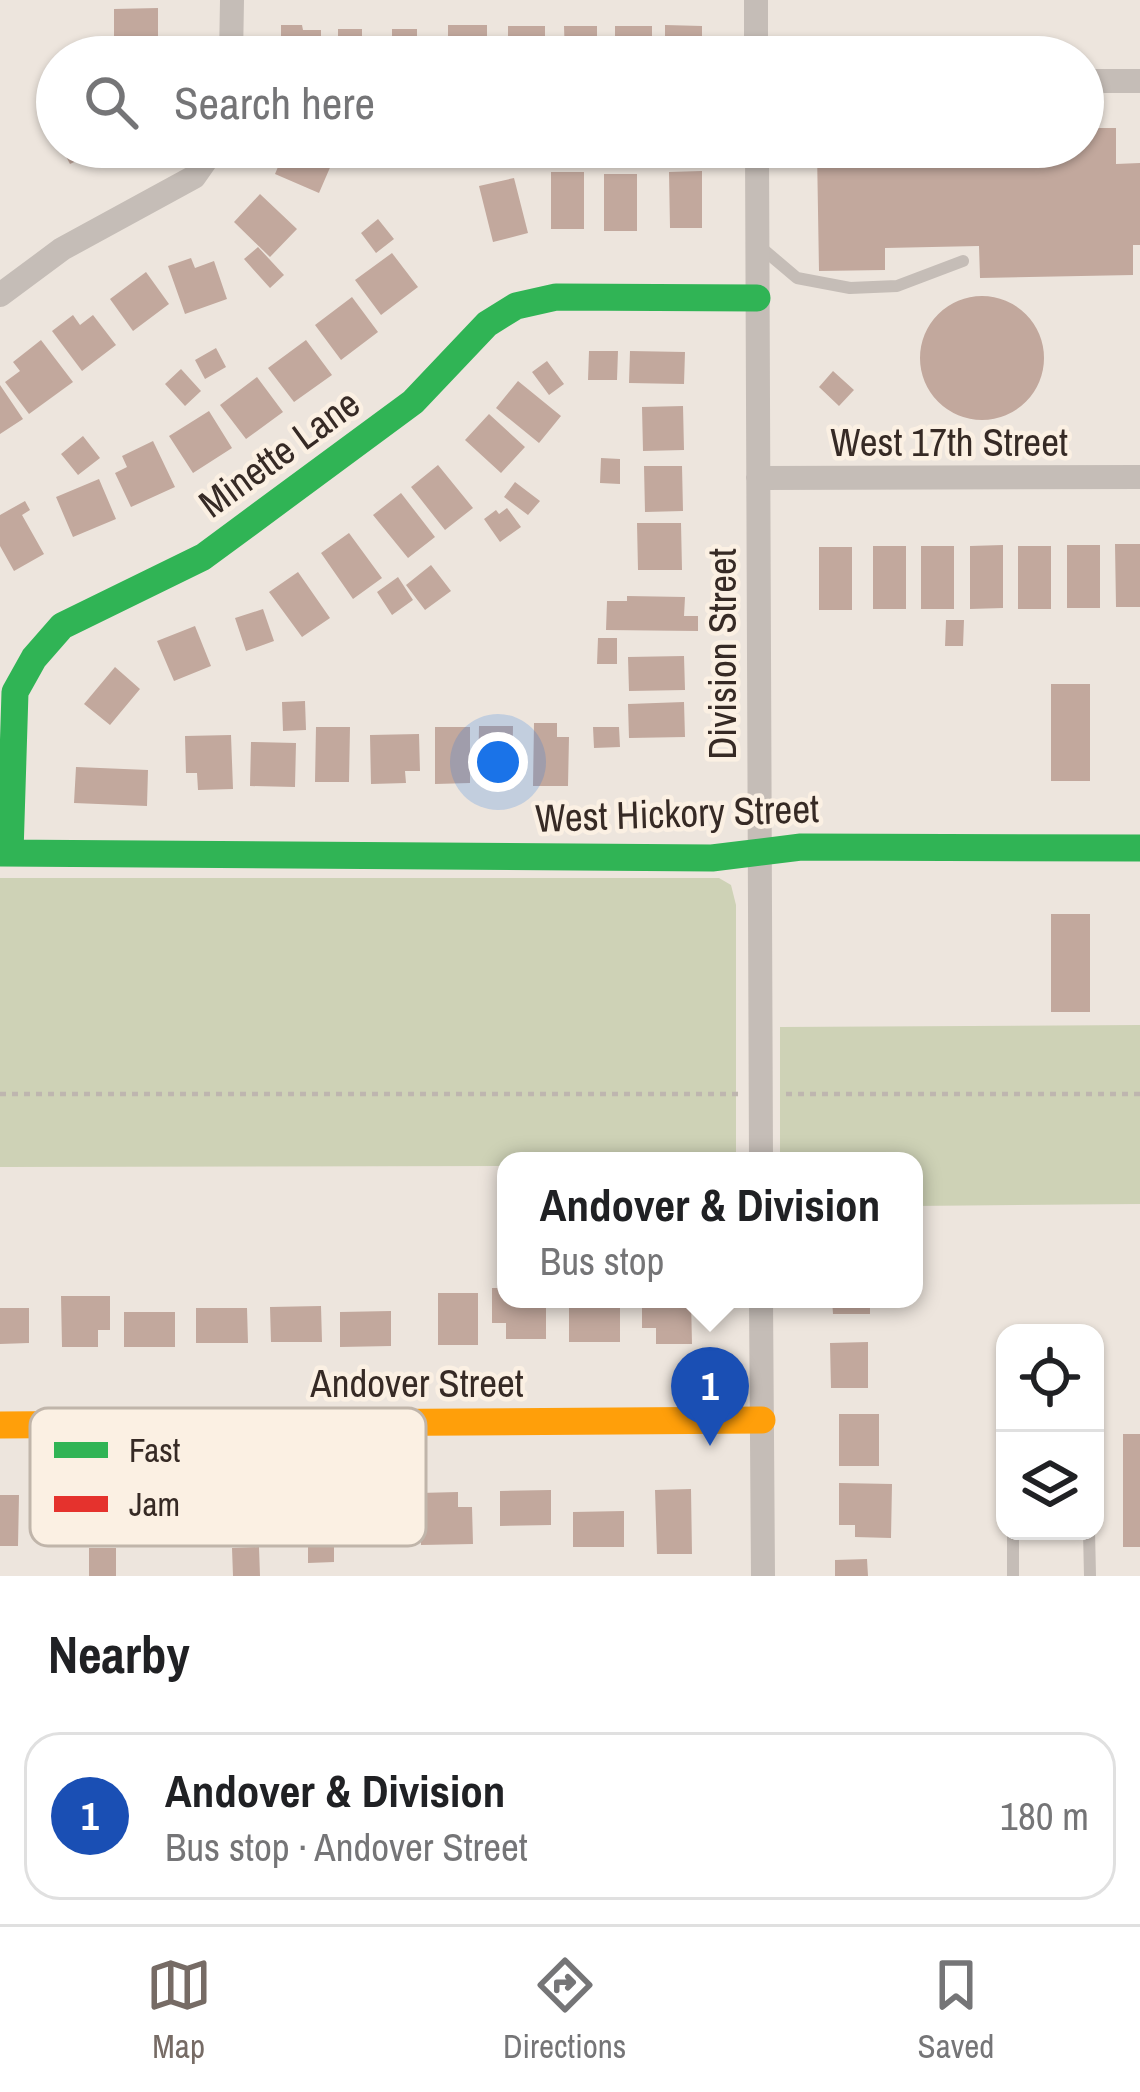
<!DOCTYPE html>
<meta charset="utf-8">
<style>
:root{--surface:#fff;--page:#f2f2f2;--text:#202124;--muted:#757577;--line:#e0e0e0;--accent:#766b65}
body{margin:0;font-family:"Archivo Narrow",sans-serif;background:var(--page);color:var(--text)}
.controls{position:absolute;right:36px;bottom:36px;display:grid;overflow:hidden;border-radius:24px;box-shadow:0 3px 9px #0004}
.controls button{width:108px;height:108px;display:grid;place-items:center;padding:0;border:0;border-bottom:3px solid var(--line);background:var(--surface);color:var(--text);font:60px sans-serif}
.you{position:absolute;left:498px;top:762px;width:42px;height:42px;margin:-30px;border:9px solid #fff;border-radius:50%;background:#1a73e8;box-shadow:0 0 0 18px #1a73e833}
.badge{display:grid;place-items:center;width:78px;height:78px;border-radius:50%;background:var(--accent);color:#fff;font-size:39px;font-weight:700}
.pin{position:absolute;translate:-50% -99px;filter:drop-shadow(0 3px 6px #0008)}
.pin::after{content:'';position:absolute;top:63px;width:42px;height:36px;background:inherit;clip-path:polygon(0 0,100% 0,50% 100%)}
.popup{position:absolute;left:497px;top:1152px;width:426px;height:156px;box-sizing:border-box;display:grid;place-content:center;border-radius:24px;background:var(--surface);filter:drop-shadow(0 3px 9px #0005);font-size:39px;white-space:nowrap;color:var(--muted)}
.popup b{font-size:45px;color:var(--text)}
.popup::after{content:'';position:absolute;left:50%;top:100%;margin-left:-24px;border:24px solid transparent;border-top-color:var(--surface)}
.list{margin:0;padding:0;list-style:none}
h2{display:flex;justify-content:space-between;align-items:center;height:156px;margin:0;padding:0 48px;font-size:51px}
h2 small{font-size:39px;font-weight:400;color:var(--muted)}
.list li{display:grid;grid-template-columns:78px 1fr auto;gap:36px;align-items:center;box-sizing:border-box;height:168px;margin:0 24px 24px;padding:0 24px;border:3px solid var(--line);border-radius:36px}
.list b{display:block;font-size:45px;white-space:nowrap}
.list p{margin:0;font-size:39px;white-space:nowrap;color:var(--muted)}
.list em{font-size:39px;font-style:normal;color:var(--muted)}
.icon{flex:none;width:66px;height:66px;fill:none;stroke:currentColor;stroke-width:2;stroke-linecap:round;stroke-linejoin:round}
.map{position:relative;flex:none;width:1140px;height:1576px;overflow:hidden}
.search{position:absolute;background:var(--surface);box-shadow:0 3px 9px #0004;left:36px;right:36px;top:36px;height:132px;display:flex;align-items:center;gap:30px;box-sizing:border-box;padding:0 42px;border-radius:66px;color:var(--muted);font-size:45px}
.sheet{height:348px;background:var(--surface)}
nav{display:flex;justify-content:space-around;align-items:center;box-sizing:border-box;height:168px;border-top:3px solid var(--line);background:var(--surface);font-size:33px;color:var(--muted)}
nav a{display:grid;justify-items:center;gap:6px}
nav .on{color:var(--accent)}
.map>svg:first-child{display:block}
</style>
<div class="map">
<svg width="1140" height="1576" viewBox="0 0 1140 1576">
<rect width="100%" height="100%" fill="#ede5dd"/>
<!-- green -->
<path fill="#ced2b6" d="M0 878H719L731 885 736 905V1161H506V1166L0 1167Z
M1140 1025V1204L914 1206V1161H780V1027Z"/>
<!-- building -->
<path fill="#c2a89d" d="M158 8V49H114V9Z
M281 25H302L303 30H321V57H281Z
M448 25H487V57H448Z
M665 25 702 26V57H665Z
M508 26H545V57H508Z
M564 26H597V57H565Z
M615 26H652V57H615Z
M338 29H362V41H380V57H338Z
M392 29H417V41H434V57H392Z
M1083 128H1116V164L1140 163V245H1133V275L980 278 979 246 885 248V270L819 271 817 151 886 150V164L1055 161 1054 147H1083Z
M61 147H106L70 164Z
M303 147H315L335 156 319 193 275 174 285 150 299 156Z
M702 171V228H670L669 172Z
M551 172H584V229H551Z
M604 174H637V231H604Z
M514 178 528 233 493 242 479 186Z
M260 194 297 229 270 257 234 222Z
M378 219 394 239 376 253 361 233Z
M258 247 284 275 270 288 244 259Z
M392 253 418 287 381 315 355 280Z
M191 258 195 268 214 261 227 299 185 314 168 266Z
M146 272 169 304 133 331 110 299Z
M920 358a62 62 0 1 1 124 0a62 62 0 1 1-124 0Z
M352 297 378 332 341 360 315 325Z
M73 315 80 325 93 315 116 345 82 371 52 331Z
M41 340 73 382 29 414 5 382 20 371 13 362Z
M306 340 332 375 294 402 268 368Z
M216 348 226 367 205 379 195 360Z
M589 351H618L617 380H588Z
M630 351 685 352 684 384 629 383Z
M547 361 564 384 549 395 532 372Z
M181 369 201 391 185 406 165 384Z
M833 371 854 390 839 406 819 387Z
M257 377 283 412 246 439 220 405Z
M518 381 561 416 539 443 496 408Z
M0 385 23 419 0 434Z
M683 406 684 450 643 451 642 407Z
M209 411 232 448 193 473 169 436Z
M489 414 525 447 501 473 465 440Z
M83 436 100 458 78 475 61 454Z
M153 441 175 487 131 507 115 473 127 467 122 456Z
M601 458 620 459V484L600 483Z
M438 465 473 508 445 530 411 487Z
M644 466H682L683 511 645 512Z
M99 479 116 519 73 537 56 497Z
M515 482 540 501 528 515 504 497Z
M401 493 435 537 408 558 373 515Z
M25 501 30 510 22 515 44 554 14 571 0 546V515Z
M507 508 521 527 500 542 484 519 496 510 499 514Z
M637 523H681L682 570H638Z
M349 533 382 578 353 599 321 553Z
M1115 544H1140V607H1116Z
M1003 545V608L970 609V546Z
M1067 545H1100V608H1067Z
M873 546H906V609H873Z
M921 546H954V609H921Z
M1018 546H1051V609H1018Z
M819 547H852V610H819Z
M431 565 451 591 425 610 406 585Z
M298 572 330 618 302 637 269 592Z
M398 577 413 600 392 615 377 592Z
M627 596 685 597 684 616H698V631L606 630 607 601H627Z
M263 609 274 641 246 651 235 618Z
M946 620H964L963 646H945Z
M195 626 211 666 174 681 157 641Z
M598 638H617V664H597Z
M684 656 685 690 629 691 628 657Z
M115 667 140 689 110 725 84 704Z
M1051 684H1090V781H1051Z
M305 701 306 730 283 731 282 702Z
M684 702 685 737 629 738 628 704Z
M534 723H557V737H569L568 786H533Z
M479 726H513L512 784 478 783Z
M316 727H350L349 782H315Z
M435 727H470V783L435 784Z
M593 727H619L620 747 594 748Z
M419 734 420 771H405L406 783 371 784 370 735Z
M231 735 233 789 198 790 197 773H186L185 736Z
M251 742 296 743 295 787 250 786Z
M76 767 148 770 147 806 74 803Z
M1051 914H1090V1012H1051Z
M492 1288H506V1299H546V1339H506V1323H492Z
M438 1293H478V1345H438Z
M61 1296H110V1330H98V1347H62Z
M642 1299H691L692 1344H656V1328H642Z
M832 1299H870V1314H833Z
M321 1306 322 1342H271L270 1307Z
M620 1306V1342H569V1307Z
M0 1308H29V1343L0 1344Z
M196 1308H247L248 1343H196Z
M391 1311V1346L340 1347V1312Z
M124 1312H175V1347H124Z
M868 1342V1388H831L830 1343Z
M839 1414H879V1466H839Z
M1123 1434H1140V1547H1123Z
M839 1483 892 1484 891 1538 855 1537V1525H839Z
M691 1489 692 1554H657L655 1490Z
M551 1490V1525L500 1526V1491Z
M320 1492V1528H269L268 1493Z
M458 1492V1507H472L473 1544 421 1545 419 1493Z
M197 1493 237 1494V1545H197Z
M128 1494H179L180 1529H128Z
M0 1495H19L18 1546H0Z
M344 1496H395V1531L344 1532Z
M101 1497V1532H50V1498Z
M624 1511V1547H573V1512Z
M334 1534V1562L308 1563V1535Z
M259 1547 260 1576H233L232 1548Z
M89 1548H116V1576H89Z
M867 1559 868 1576H835V1560Z"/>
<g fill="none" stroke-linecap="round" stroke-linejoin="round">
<!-- path -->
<path stroke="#beb6af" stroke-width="4.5" stroke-dasharray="6 6" stroke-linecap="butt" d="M0 1094H738
M786 1094H1140"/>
<!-- lane -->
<path stroke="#c5bdb7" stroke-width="12" d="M758 245 797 278 850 288 897 286 963 261
M1013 1531V1576
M1089 1531 1090 1576"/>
<!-- street -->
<path stroke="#c5bdb7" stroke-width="24" d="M756 0V57
M231 57 232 0
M1083 81H1140
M757 147 761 1161
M0 295 62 249 194 177 215 147
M758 478 1140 477
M761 1299 763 1576"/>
<!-- fast -->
<path stroke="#30b455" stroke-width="27" d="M0 853 712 858 801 847 1140 848
M10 853 15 692 34 658 62 626 203 557 413 402 487 324 516 306 556 297 757 298"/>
<!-- slow -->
<path stroke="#ff9f0a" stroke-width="27" d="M0 1425 762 1420"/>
</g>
<g text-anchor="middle" stroke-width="9" stroke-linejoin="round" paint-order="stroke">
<!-- street labels -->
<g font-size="39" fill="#362a25" stroke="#fbf0e3">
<text x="949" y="456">West 17th Street</text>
<text transform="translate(279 453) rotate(-36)" y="14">Minette Lane</text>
<text transform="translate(722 654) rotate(-90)" y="14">Division Street</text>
<text transform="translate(677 813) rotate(-2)" y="14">West Hickory Street</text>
<text x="417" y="1397">Andover Street</text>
</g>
</g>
<!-- legend -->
<rect x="30" y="1408" width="396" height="138" rx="18" fill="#fbf0e3" stroke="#c0b5aa" stroke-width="3"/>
<rect x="54" y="1442" width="54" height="16" fill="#30b455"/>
<rect x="54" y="1496" width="54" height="16" fill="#e5322d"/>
<g font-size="33" fill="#362a25">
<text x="129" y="1462">Fast</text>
<text x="129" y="1516">Jam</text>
</g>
</svg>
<div class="controls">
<button><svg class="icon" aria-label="locate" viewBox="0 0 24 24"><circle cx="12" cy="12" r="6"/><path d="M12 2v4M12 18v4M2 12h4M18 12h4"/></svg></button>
<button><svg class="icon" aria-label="layers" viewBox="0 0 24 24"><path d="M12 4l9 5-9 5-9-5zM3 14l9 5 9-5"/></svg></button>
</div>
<div class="you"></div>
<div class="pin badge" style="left:710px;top:1446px;background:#1a4fb4">1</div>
<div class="popup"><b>Andover &amp; Division</b>Bus stop</div>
<div class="search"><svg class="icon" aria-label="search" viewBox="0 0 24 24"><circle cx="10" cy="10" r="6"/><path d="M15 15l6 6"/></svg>Search here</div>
</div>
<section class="sheet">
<h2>Nearby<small></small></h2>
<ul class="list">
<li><span class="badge" style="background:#1a4fb4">1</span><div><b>Andover &amp; Division</b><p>Bus stop · Andover Street</p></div><em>180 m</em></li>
</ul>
</section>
<nav>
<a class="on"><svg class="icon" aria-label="map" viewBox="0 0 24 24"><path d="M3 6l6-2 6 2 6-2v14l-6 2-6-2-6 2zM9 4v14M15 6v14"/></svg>Map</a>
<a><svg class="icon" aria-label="directions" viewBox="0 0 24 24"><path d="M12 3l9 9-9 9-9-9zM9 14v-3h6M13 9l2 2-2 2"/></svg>Directions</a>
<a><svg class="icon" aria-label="saved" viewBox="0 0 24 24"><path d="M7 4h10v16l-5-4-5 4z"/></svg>Saved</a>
</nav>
